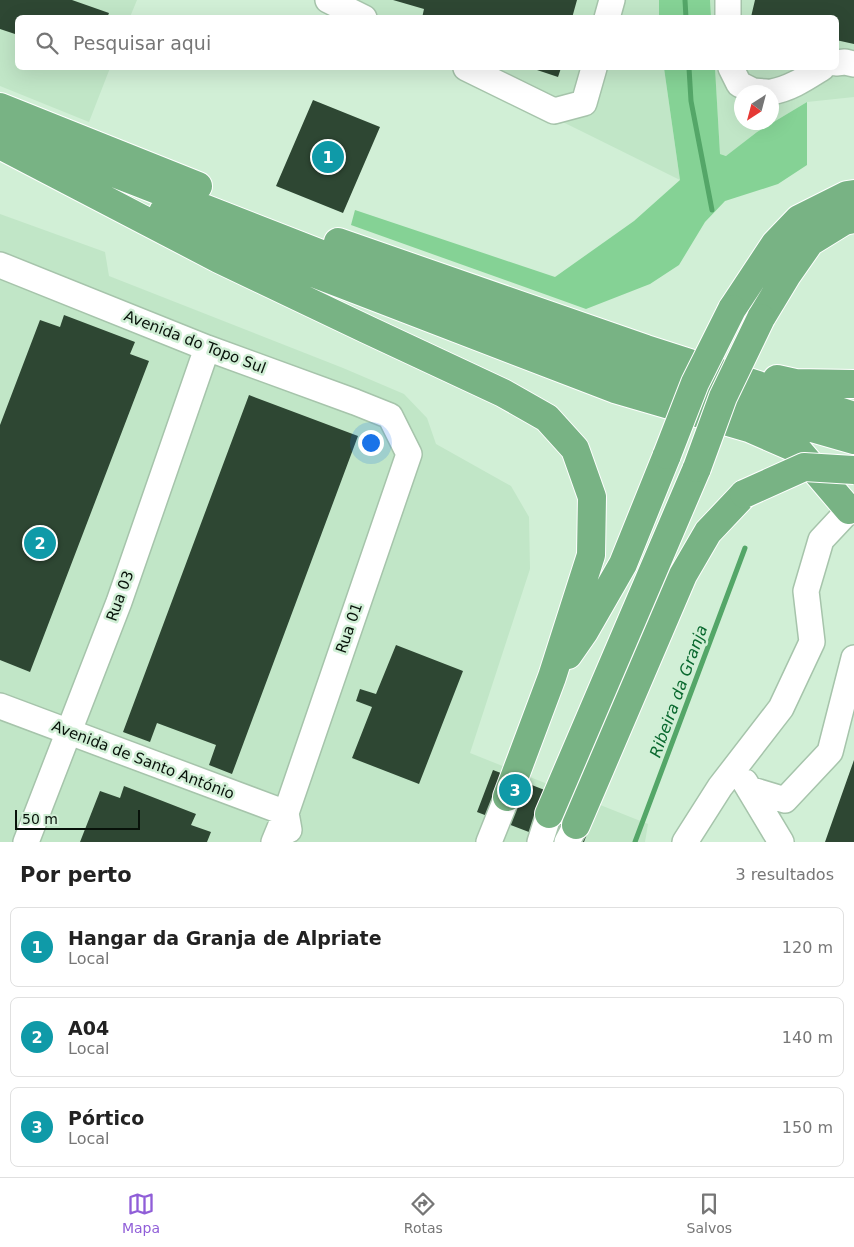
<!DOCTYPE html>
<html lang="pt">
<meta charset="utf-8">
<style>
:root{--surface:#fff;--page:#f2f2f2;--text:#222;--muted:#767676;--line:#e0e0e0;--accent:#905ed8}
body{margin:0;font-family:"DejaVu Sans",sans-serif;background:var(--page);color:var(--text)}
.compass{position:absolute;left:734px;top:85px;width:45px;height:45px;border-radius:50%;background:var(--surface);box-shadow:0 5px 20px #0002;rotate:216deg}
.scale{position:absolute;left:15px;bottom:12px;width:125px;box-sizing:border-box;padding-left:5px;border:2px solid #08120a;border-top:0;font-size:14px;line-height:18px;white-space:nowrap;color:#08120a;-webkit-text-stroke:4px #d1efd6;paint-order:stroke}
.you{position:absolute;left:370px;top:442px;width:18px;height:18px;margin:-12px;border:4px solid #fff;border-radius:50%;background:#1a73e8;box-shadow:0 0 0 8px #1a73e833}
.badge{display:grid;place-items:center;width:32px;height:32px;border-radius:50%;background:var(--accent);color:#fff;font-size:16px;font-weight:700}
.pin{position:absolute;translate:-50% -50%;border:2px solid #fff;box-shadow:0 1px 5px #0006}
.list{margin:0;padding:0;list-style:none}
h2{display:flex;justify-content:space-between;align-items:center;height:65px;margin:0;padding:0 20px;font-size:21px}
h2 small{font-size:16px;font-weight:400;color:var(--muted)}
.list li{display:grid;grid-template-columns:32px 1fr auto;gap:15px;align-items:center;box-sizing:border-box;height:80px;margin:0 10px 10px;padding:0 10px;border:1px solid var(--line);border-radius:8px}
.list b{display:block;font-size:19px;white-space:nowrap}
.list p{margin:0;font-size:16px;white-space:nowrap;color:var(--muted)}
.list em{font-size:16px;font-style:normal;color:var(--muted)}
.icon{flex:none;width:28px;height:28px;fill:none;stroke:currentColor;stroke-width:2;stroke-linecap:round;stroke-linejoin:round}
.map{position:relative;flex:none;width:854px;height:842px;overflow:hidden}
.search{position:absolute;background:var(--surface);box-shadow:0 5px 20px #0002;left:15px;right:15px;top:15px;height:55px;display:flex;align-items:center;gap:12px;box-sizing:border-box;padding:0 18px;border-radius:8px;color:var(--muted);font-size:19px}
.sheet{height:335px;background:var(--surface)}
nav{display:flex;justify-content:space-around;align-items:center;box-sizing:border-box;height:70px;border-top:1px solid var(--line);background:var(--surface);font-size:14px;color:var(--muted)}
nav a{display:grid;justify-items:center;gap:2px}
nav .on{color:var(--accent)}
.map>svg:first-child{display:block}
</style>
<div class="map">
<svg width="854" height="842" viewBox="0 0 854 842">
<rect width="100%" height="100%" fill="#d1efd6"/>
<!-- built -->
<path fill="#c1e6c7" fill-rule="evenodd" d="M0 0H137L130 17 18 18V68H110L89 122 0 86Z
M313 0H659V17H349Z
M710 0H854V97L807 102 757 132 727 156 720 154 715 68H836V18L711 17ZM742 92H772V122H742Z
M452 68H664L680 180 577 129Z
M0 214 105 252 109 276 343 368 404 394 427 418 436 444 511 486 529 517 530 569 470 753 648 824 645 842H0Z"/>
<!-- green -->
<path fill="#85d295" d="M659 0H710L711 17H659Z
M664 68H715L720 154 726 156 757 132 807 102V165L778 184 725 201 705 222 679 265 650 284 586 309 351 225 355 210 555 277 634 221 680 180Z"/>
<g fill="none" stroke-linecap="round" stroke-linejoin="round">
<!-- stream -->
<path stroke="#54a668" stroke-width="5" d="M685 0 686 18
M689 68 691 101 712 210
M635 842 745 548"/>
</g>
<!-- building -->
<path fill="#2e4733" d="M0 0H72L109 13 107 18H18V35L0 29Z
M393 0H577L572 18H422L424 9Z
M755 0H854V44L836 40V18H754L751 17Z
M531 68H561L558 77Z
M313 100 380 127 343 213 276 186Z
M64 315 135 342 130 354 149 361 30 672 0 660V425L40 320 60 327Z
M249 395 358 436 232 774 209 765 216 745 157 723 150 742 123 732Z
M396 645 463 671 419 784 352 758 372 707 356 701 360 689 376 694Z
M854 760V842H825Z
M493 770 596 810 584 842H555L477 812Z
M124 786 196 814 191 825 211 832 207 842H80L100 791 120 798Z"/>
<g fill="none" stroke-linecap="round" stroke-linejoin="round">
<defs>
<path id="minor" d="M328 0 364 18
M728 0V18
M607 18 612 0
M836 63 845 62 854 64
M466 68 554 111 584 103 594 68
M731 68 739 84 753 91 766 92
M771 92C790 89 806 78 822 68
M0 265 207 348 355 402 390 416 409 454 286 813 274 842
M0 706 286 813 289 830
M745 782 781 842
M749 789 785 800 830 752 854 658
M26 842 119 602 207 348
M489 842 507 797
M540 842 549 814
M567 842 576 825
M685 842 720 787 781 708 812 642 806 591 821 540 849 510 854 511"/>
<path id="highway" d="M0 107 198 186
M6 131 593 360 746 409 854 440
M0 145 219 259 366 329 503 393 547 418 575 449 592 497 591 555 552 677 507 797
M163 212 274 258 615 389 749 428 797 449 849 510
M338 242 646 349 854 416
M732 309 775 244 799 219 847 195 854 194
M761 318 787 275 810 242 844 221 854 219
M777 379 795 383 854 384
M568 655 584 632 623 564 667 455
M549 814 697 468
M576 825 683 575 708 532 744 494"/>
</defs>
<!-- minor casing -->
<use href="#minor" stroke="#a6c4ab" stroke-width="28"/>
<!-- highway casing -->
<use href="#highway" stroke="#fff" stroke-width="30"/>
<!-- minor -->
<use href="#minor" stroke="#fff" stroke-width="25"/>
<!-- highway -->
<use href="#highway" stroke="#78b384" stroke-width="28"/>
<defs>
<path id="highway-bridge" d="M667 455 695 383 732 309
M697 468 723 397 761 318
M744 494 804 467 854 470"/>
</defs>
<!-- highway-bridge casing -->
<use href="#highway-bridge" stroke="#fff" stroke-width="30" stroke-linecap="butt"/>
<!-- highway-bridge -->
<use href="#highway-bridge" stroke="#78b384" stroke-width="28"/>
</g>
<g text-anchor="middle" stroke-width="5" stroke-linejoin="round" paint-order="stroke">
<!-- street labels -->
<g font-size="15" fill="#08120a" stroke="#d1efd6">
<text transform="translate(195 342) rotate(21)" y="5">Avenida do Topo Sul</text>
<text transform="translate(120 596) rotate(-70)" y="5">Rua 03</text>
<text transform="translate(349 628) rotate(-71)" y="5">Rua 01</text>
<text transform="translate(143 760) rotate(21)" y="5">Avenida de Santo António</text>
</g>
<!-- water labels -->
<g font-size="16" font-style="italic" fill="#0a692f" stroke="#d1efd6">
<text transform="translate(678 691) rotate(-70)" y="6">Ribeira da Granja</text>
</g>
</g>
</svg>
<svg class="compass" viewBox="-18 -18 36 36"><path d="M0-13l5 13h-10z" fill="#e53935"/><path d="M0 13l5-13h-10z" fill="#767676"/></svg>
<div class="scale">50 m</div>
<div class="you"></div>
<div class="pin badge" style="left:328px;top:157px;background:#0f9aa8">1</div>
<div class="pin badge" style="left:40px;top:543px;background:#0f9aa8">2</div>
<div class="pin badge" style="left:515px;top:790px;background:#0f9aa8">3</div>
<div class="search"><svg class="icon" aria-label="search" viewBox="0 0 24 24"><circle cx="10" cy="10" r="6"/><path d="M15 15l6 6"/></svg>Pesquisar aqui</div>
</div>
<section class="sheet">
<h2>Por perto<small>3 resultados</small></h2>
<ul class="list">
<li><span class="badge" style="background:#0f9aa8">1</span><div><b>Hangar da Granja de Alpriate</b><p>Local</p></div><em>120 m</em></li>
<li><span class="badge" style="background:#0f9aa8">2</span><div><b>A04</b><p>Local</p></div><em>140 m</em></li>
<li><span class="badge" style="background:#0f9aa8">3</span><div><b>Pórtico</b><p>Local</p></div><em>150 m</em></li>
</ul>
</section>
<nav>
<a class="on"><svg class="icon" aria-label="map" viewBox="0 0 24 24"><path d="M3 6l6-2 6 2 6-2v14l-6 2-6-2-6 2zM9 4v14M15 6v14"/></svg>Mapa</a>
<a><svg class="icon" aria-label="directions" viewBox="0 0 24 24"><path d="M12 3l9 9-9 9-9-9zM9 14v-3h6M13 9l2 2-2 2"/></svg>Rotas</a>
<a><svg class="icon" aria-label="saved" viewBox="0 0 24 24"><path d="M7 4h10v16l-5-4-5 4z"/></svg>Salvos</a>
</nav>
